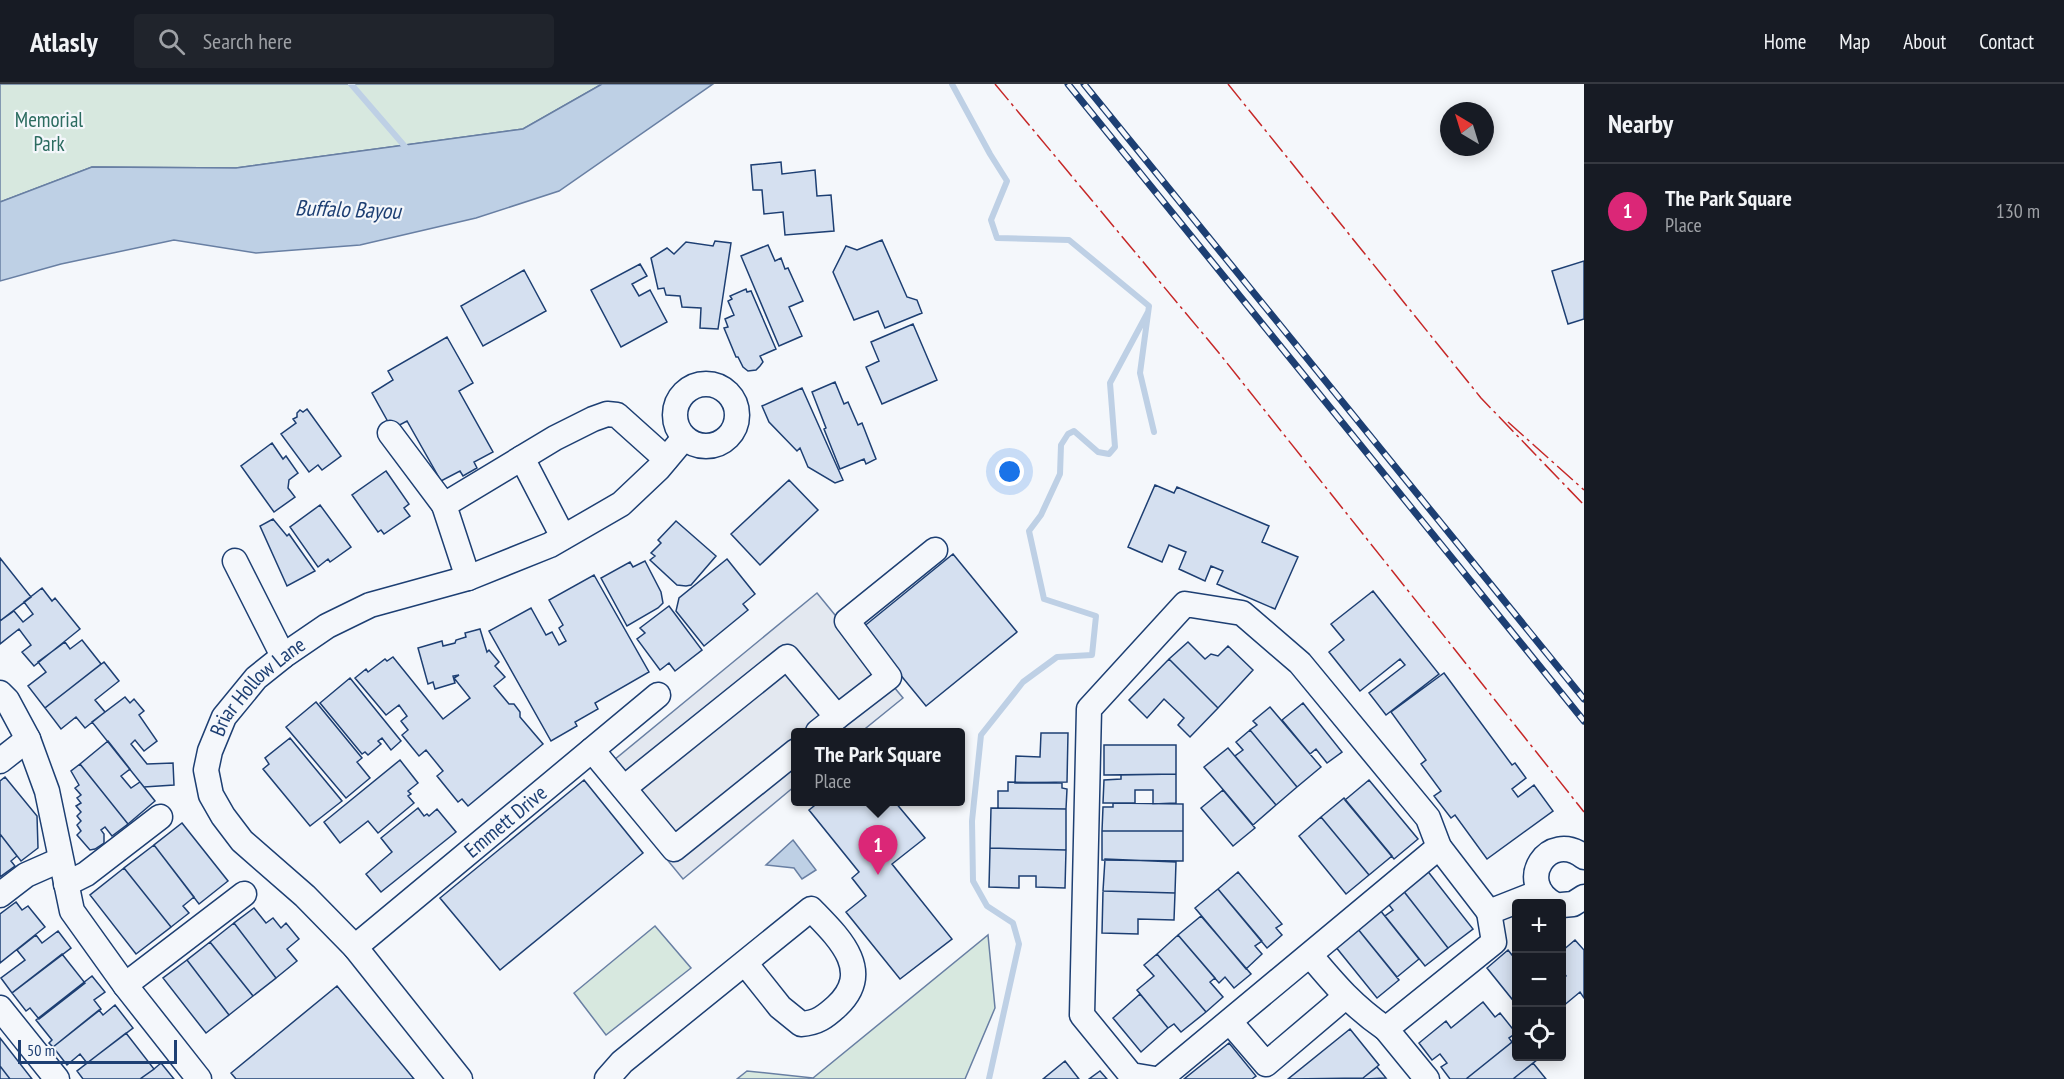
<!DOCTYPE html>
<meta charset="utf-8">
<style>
:root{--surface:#171b24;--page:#20242c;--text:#f1f3f6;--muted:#9ea1a6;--line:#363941;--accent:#db2777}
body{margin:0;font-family:"PT Sans Narrow",sans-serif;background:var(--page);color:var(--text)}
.controls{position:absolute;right:18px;bottom:18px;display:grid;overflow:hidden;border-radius:6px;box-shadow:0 3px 15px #0003}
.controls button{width:54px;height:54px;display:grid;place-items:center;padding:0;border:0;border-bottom:2px solid var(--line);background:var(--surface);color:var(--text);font:30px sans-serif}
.compass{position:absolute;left:1440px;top:18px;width:54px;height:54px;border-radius:50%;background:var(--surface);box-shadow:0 3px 15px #0003;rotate:322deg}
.scale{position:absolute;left:18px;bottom:15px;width:159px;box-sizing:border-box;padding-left:6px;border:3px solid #1d3f73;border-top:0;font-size:16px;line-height:21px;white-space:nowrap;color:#1d3f73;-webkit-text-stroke:4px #f4f7fb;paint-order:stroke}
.you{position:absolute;left:1010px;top:388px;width:21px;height:21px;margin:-15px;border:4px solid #fff;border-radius:50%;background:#1a73e8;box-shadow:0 0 0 9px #1a73e833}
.badge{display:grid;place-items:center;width:39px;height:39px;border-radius:50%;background:var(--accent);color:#fff;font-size:20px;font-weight:700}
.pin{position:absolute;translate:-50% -50px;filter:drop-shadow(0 2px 3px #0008)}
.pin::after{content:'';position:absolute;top:32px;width:21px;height:18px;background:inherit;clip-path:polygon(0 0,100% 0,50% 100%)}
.popup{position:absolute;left:791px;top:644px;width:174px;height:78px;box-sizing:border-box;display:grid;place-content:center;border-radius:6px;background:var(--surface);filter:drop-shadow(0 2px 4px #0005);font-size:20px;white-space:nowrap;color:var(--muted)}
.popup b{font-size:22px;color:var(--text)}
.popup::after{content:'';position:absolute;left:50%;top:100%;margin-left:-12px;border:12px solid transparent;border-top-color:var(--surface)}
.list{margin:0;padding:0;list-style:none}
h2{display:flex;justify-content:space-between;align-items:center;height:78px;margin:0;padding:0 24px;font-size:26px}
h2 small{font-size:20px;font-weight:400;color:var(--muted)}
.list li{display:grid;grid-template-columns:39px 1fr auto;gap:18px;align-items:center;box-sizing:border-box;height:96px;padding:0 24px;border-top:2px solid var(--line)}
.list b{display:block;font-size:22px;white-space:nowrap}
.list p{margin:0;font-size:20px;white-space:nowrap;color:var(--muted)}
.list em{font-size:20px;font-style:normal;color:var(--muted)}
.icon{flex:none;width:33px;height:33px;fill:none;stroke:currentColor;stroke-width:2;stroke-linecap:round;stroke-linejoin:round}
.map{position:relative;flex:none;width:1584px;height:995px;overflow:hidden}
header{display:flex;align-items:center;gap:36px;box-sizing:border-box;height:84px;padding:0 30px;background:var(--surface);border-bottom:2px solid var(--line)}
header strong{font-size:28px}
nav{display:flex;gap:33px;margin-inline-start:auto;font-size:21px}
.search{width:420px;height:54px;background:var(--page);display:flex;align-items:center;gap:15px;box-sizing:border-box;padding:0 21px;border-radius:6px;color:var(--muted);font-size:22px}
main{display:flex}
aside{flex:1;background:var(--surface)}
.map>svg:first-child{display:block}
</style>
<header>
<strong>Atlasly</strong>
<div class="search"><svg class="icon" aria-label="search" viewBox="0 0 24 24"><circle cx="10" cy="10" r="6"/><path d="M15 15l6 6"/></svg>Search here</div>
<nav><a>Home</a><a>Map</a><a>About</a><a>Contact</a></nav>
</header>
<main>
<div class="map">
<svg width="1584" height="995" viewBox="0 0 1584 995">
<rect width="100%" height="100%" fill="#f4f7fb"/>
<!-- green -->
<path fill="#d7e8df" stroke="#687fa3" stroke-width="1.5" d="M0 0H602L523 45 236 84 92 83 0 118Z
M655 842 691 884 606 951 574 909Z
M988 851 995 924 965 995H737L747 987 813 994Z"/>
<!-- parking -->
<path fill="#e3e8f0" stroke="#687fa3" stroke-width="1.5" d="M817 509 903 614 861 648H796L795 702 683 795 597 690Z"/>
<!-- water -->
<path fill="#bed0e5" stroke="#687fa3" stroke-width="1.5" d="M602 0H713L559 107 476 134 360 161 256 169 174 156 61 180 0 197V118L92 83 236 84 523 45Z
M793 756 816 786 802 795 794 784 766 781Z"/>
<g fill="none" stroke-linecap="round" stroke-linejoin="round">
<!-- stream -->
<path stroke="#bed0e5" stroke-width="6" d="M351 0 408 66
M952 0 990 70 1007 97 991 136 997 154 1069 156 1149 222 1140 289 1154 348
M989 995 1019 860 1013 839 987 822 973 797 972 737 981 651 1023 598 1057 573 1092 571 1096 532 1044 515 1029 447 1041 431 1060 390 1061 361 1068 350 1074 347 1098 368 1109 370 1115 363 1110 299 1148 228"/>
</g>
<!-- building -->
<path fill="#d5e0f0" stroke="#1d3f73" stroke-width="1.5" d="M781 78 782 90 815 86 817 112 831 111 834 147 785 151 783 128 764 130 762 106H753L751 81Z
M882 156 907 213 917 216 922 229 885 244 878 227 854 236 833 188 846 162 857 166Z
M715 157 731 159 718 245 700 244 701 224 682 223 680 212 666 211 664 204 658 205 651 174 667 164 674 170 686 158 713 162Z
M768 161 775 177 781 174 785 185 788 184 803 217 789 223 802 252 779 262 741 172Z
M1584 177V235L1568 240 1552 187Z
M640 180 647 192 632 200 639 212 650 206 667 238 621 263 591 206Z
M524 186 546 227 483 262 461 222Z
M746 205 747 208 751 207 776 265 760 272 763 278 760 282 756 286 748 287 743 283 738 273H736L724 244 728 243 725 235 734 231 728 217 732 215 730 212Z
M913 240 937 296 882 320 866 283 879 277 871 258Z
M447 253 473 299 459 307 493 368 474 378 477 384 463 392 460 387 441 397 407 337 392 345 372 309 393 296 388 287Z
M835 298 844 320 848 318 858 341 862 339 876 375 866 380 864 375 840 385 824 345 826 344 812 308Z
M802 304 843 396 835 399 808 383 800 364 797 367 769 338 762 322Z
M307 325 341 372 322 386 318 381 309 388 281 350 296 339 293 335 297 333V329L300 326 303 328Z
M272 359 283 375 286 372 298 389 289 396 288 404 295 413 274 428 241 382Z
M386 387 409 420 404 424 410 432 384 450 381 446 378 448 352 411Z
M789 396 818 426 760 481 731 450Z
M1155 401 1174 409 1177 403 1269 442 1262 458 1298 473 1275 525 1217 500 1223 487 1211 482 1205 497 1179 485 1186 468 1169 461 1162 478 1128 463Z
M320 421 351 463 330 478 328 475 318 483 290 443Z
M273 435 287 452 289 450 315 487 287 502 260 442Z
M676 437 716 472 691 501 686 502 677 501 650 476 655 472 651 469 661 459 658 456Z
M953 470 1017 548 926 622 862 544Z
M0 474 31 513 0 537Z
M727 475 755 510 743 520 748 526 704 562 676 527 679 514Z
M645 477 661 508 663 519 658 524 627 542 601 494 630 478 633 483Z
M594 491 649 588 595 619 598 625 575 638 577 642 551 657 489 547 531 524 546 551 552 548 559 561 566 557 559 544 563 541 549 516Z
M42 504 52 517 55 514 80 545 34 582 22 568 31 561 19 545 0 560V537L14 527 23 538 33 530 24 518Z
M1373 507 1439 590 1386 631 1369 609 1405 581 1400 575 1360 607 1329 568 1344 556 1331 540Z
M669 522 702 566 675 587 669 579 660 586 637 555 645 549 640 544Z
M480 545 487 568 489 566 499 578 495 582 505 593 494 602 509 620H514L520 628V633L543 660 468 722 462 715 458 718 437 692 443 687 426 666 419 672 402 651 408 646 401 637 407 632 399 621 386 631 355 594 366 585 368 588 385 575 387 577 393 573 443 635 470 614 454 594 459 591 453 592 455 599 435 605 433 598 428 600 418 564 442 557 443 562 455 559 456 556 466 553 465 549Z
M82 556 101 580 45 624 28 602 46 588 38 578 65 558 70 565Z
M1188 558 1205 575 1211 570 1218 572 1228 562 1253 586 1218 624 1169 575Z
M1169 575 1218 624 1190 653 1178 641 1184 634 1164 615 1147 634 1129 616Z
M104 578 119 597 95 616 105 628 85 644 76 633 61 645 45 624Z
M1444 589 1512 681 1515 679 1526 694 1512 705 1518 713 1534 701 1553 727 1487 775 1455 731 1451 734 1434 712 1441 707 1421 680 1426 676 1391 628Z
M350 594 401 657 391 666 382 654 378 657 381 660 368 671 365 668 362 670 320 619Z
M125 613 130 619 134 615 144 627 139 631 157 657 144 667 135 656 131 660 147 680 173 679 174 701 144 703 92 638Z
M316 618 362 674 357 678 370 694 346 714 286 643Z
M1303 619 1342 668 1327 679 1316 665 1310 670 1282 636Z
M1270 623 1321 683 1297 703 1250 646 1257 641 1253 637Z
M1250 646 1297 703 1276 721 1235 672 1243 666 1236 658Z
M1041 649H1068L1067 698 1015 699 1016 672 1040 673Z
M290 654 342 717 310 742 263 685 269 680 265 674Z
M108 657 130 685 121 692 131 704 140 698 155 717 128 740 80 680Z
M1104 661H1176V690L1104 691Z
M1228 664 1276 721 1253 741 1204 683Z
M400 676 418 699 408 707 411 710 408 712 414 719 378 749 368 737 340 759 324 738Z
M80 680 128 740 112 752 105 743 101 746 104 750V759L95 765 90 766 77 751 81 747 77 741 81 737 77 732 81 728 76 722 81 719 77 714 81 711 75 704 79 701 71 687Z
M1176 690V719L1153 720V706H1135V719H1103L1104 696 1121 695V691Z
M5 693 37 732 38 764 21 777 0 750V697Z
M584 696 643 769 500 886 440 814Z
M1369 696 1418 755 1394 775 1345 716Z
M1008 698 1062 699V704L1067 705 1066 725 998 724V707H1008Z
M1223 706 1255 744 1233 762 1201 724Z
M1344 714 1392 772 1369 791 1321 733Z
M819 718H895L925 754 892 780 952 855 900 895 846 828 866 812 852 794 859 788 809 726Z
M1113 719 1183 720V747H1102L1103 723H1113Z
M418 724 424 732 427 730 429 732 437 725 456 748 381 808 366 790 392 768 381 754Z
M991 724 1066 725V766L990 764Z
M1321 733 1369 791 1346 810 1299 752Z
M182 739 228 797 199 820 154 761Z
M1102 747H1183V777L1102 776Z
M0 750 17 772 11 777 15 782 0 793Z
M154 761 194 813 183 822 189 829 171 843 124 784Z
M990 764 1066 766 1065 804 1036 803V792H1019V804L989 803Z
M1105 775 1176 778 1175 809 1103 807Z
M124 784 171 843 136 870 90 811Z
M1426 785 1473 845 1448 864 1402 805Z
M1238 788 1282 840 1276 844 1282 851 1267 864 1218 805Z
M1218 805 1262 857 1255 862 1262 870 1246 885 1195 824Z
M1402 805 1448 864 1425 882 1385 832 1393 826 1386 817Z
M1103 807 1175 809 1174 836 1138 835V850L1102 849Z
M16 818 22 826 28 822 45 843 0 879V830Z
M1376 821 1419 875 1397 893 1353 839Z
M254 824 266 839 273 834 281 844 286 839 299 855 287 865 297 877 276 894 234 839Z
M1201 832 1251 890 1234 904 1225 893 1219 899 1178 851Z
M234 839 276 894 253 912 210 858Z
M1353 839 1399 896 1377 914 1331 857Z
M58 847 71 864 12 909 1 894 25 876 17 866 36 851 42 859Z
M1178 851 1215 894 1210 898 1223 913 1206 928 1157 870Z
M1575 856 1584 866V914L1580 908 1562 923V896L1566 892 1562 886V867Z
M210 858 253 912 229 931 187 876Z
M1508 866 1516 876V920L1487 884Z
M62 870 85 899 39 935 30 924 26 927 12 909Z
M1157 870 1206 928 1181 948 1174 940 1168 944 1137 906 1154 892 1144 881Z
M187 876 229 931 206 949 163 894Z
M92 892 105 908 94 916 101 925 53 963 49 959 52 956 36 936Z
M337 902 414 995H236L231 989Z
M1140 910 1168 944 1141 968 1113 934Z
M1483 918 1495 933 1500 929 1516 949 1509 954 1512 958 1466 995H1450L1441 983 1447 979 1440 970 1432 976 1419 959 1446 937 1451 944Z
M115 921 133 944 87 979 80 970 67 981 53 963 99 926 103 931Z
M1350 945 1379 981 1363 994 1288 995Z
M126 949 154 985 140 995H83L77 987Z
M0 954 32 995H10L0 982Z
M1516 955V972H1536L1538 975 1513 995H1466Z
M1229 959 1256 992 1252 995H1184Z
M1065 977 1079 995H1043Z
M161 979 174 995H140L154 985Z
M1533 979 1546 995H1513Z
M0 982 10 995H0Z
M1377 983 1386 994 1364 995 1363 994Z
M1100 987 1107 995H1089Z"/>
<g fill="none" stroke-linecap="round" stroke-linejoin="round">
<defs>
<g id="minor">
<circle cx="706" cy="331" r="31"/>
<path d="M390 349 444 421"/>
<path d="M522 374 563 453"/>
<path d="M235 477 283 572"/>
<path d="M468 494 444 421 555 354 593 335 607 330 617 331 666 375"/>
<path d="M0 609 7 616 28 655 47 707 72 827 125 901 199 995"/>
<path d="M837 633 889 593 847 537 935 466"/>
<path d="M592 666 674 765 796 667"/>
<path d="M0 677 28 655"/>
<path d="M624 704 787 573 837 633 818 648"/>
<path d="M66 800 86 790 160 733"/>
<path d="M0 811 26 791 60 776"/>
<path d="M1554 820C1514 798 1549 745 1584 773"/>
<path d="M1562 821 1573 820 1584 813"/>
<path id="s1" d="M355 863 658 611"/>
<path d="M1310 871C1336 902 1353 922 1386 945"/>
<path d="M125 901 244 810"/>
<path d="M0 924 57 995"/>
<path d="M1230 938 1266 980 1345 913"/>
<path id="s2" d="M460 995 355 863 305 812 242 757 223 732 211 711 206 686 210 667 224 633 256 594 286 570 327 542 370 521 468 494 550 461 621 420 658 385 684 354"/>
<path d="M607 995 622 978 811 825C837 852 875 886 837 922 825 933 817 939 801 940L780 923 745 879"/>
<path d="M1155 995 1131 991 1082 931 1089 625 1185 520 1242 529 1300 579 1428 734 1439 763 1489 828 1540 808"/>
<path d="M1160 995 1439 763"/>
<path d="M1427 995 1386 945 1494 858 1489 828"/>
</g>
</defs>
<!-- minor casing -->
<use href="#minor" stroke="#1d3f73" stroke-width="27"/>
<!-- minor -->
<use href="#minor" stroke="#f4f7fb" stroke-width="24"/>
<defs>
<path id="rail" d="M1068 0 1584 637
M1084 0 1584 615"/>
</defs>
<!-- rail casing -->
<use href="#rail" stroke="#1d3f73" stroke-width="7"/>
<!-- rail -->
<use href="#rail" stroke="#f4f7fb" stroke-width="4.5" stroke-dasharray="14" stroke-linecap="butt"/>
<!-- power -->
<path stroke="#c62828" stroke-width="1.5" stroke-dasharray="21 4.5 3 4.5" stroke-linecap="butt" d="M995 0 1219 269 1584 728
M1228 0 1481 314 1584 421
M1508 338 1584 406"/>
</g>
<g text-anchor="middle" stroke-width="4.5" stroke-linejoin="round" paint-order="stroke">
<!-- park labels -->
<g font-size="21" fill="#2c6c60" stroke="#f4f7fb">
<text x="49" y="43">Memorial<tspan x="49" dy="24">Park</tspan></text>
</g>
<!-- street labels -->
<g font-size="21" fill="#1d3f73" stroke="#f4f7fb">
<text dy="7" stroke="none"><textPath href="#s2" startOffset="506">Briar Hollow Lane</textPath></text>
<text dy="7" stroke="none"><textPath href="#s1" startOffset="196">Emmett Drive</textPath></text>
</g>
<!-- water labels -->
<g font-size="22" font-style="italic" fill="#1d3f73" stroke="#f4f7fb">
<text transform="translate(348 125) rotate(2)" y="8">Buffalo Bayou</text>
</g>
</g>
</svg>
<div class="controls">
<button>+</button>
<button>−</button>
<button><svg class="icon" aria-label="locate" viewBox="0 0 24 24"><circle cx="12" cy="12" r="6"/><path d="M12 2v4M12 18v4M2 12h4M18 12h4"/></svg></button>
</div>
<svg class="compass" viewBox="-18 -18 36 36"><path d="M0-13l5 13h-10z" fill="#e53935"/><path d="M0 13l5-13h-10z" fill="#9ea1a6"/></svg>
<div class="scale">50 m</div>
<div class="you"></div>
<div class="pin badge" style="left:878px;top:791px">1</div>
<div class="popup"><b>The Park Square</b>Place</div>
</div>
<aside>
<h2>Nearby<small></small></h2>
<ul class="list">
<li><span class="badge">1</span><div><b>The Park Square</b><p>Place</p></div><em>130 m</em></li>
</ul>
</aside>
</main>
